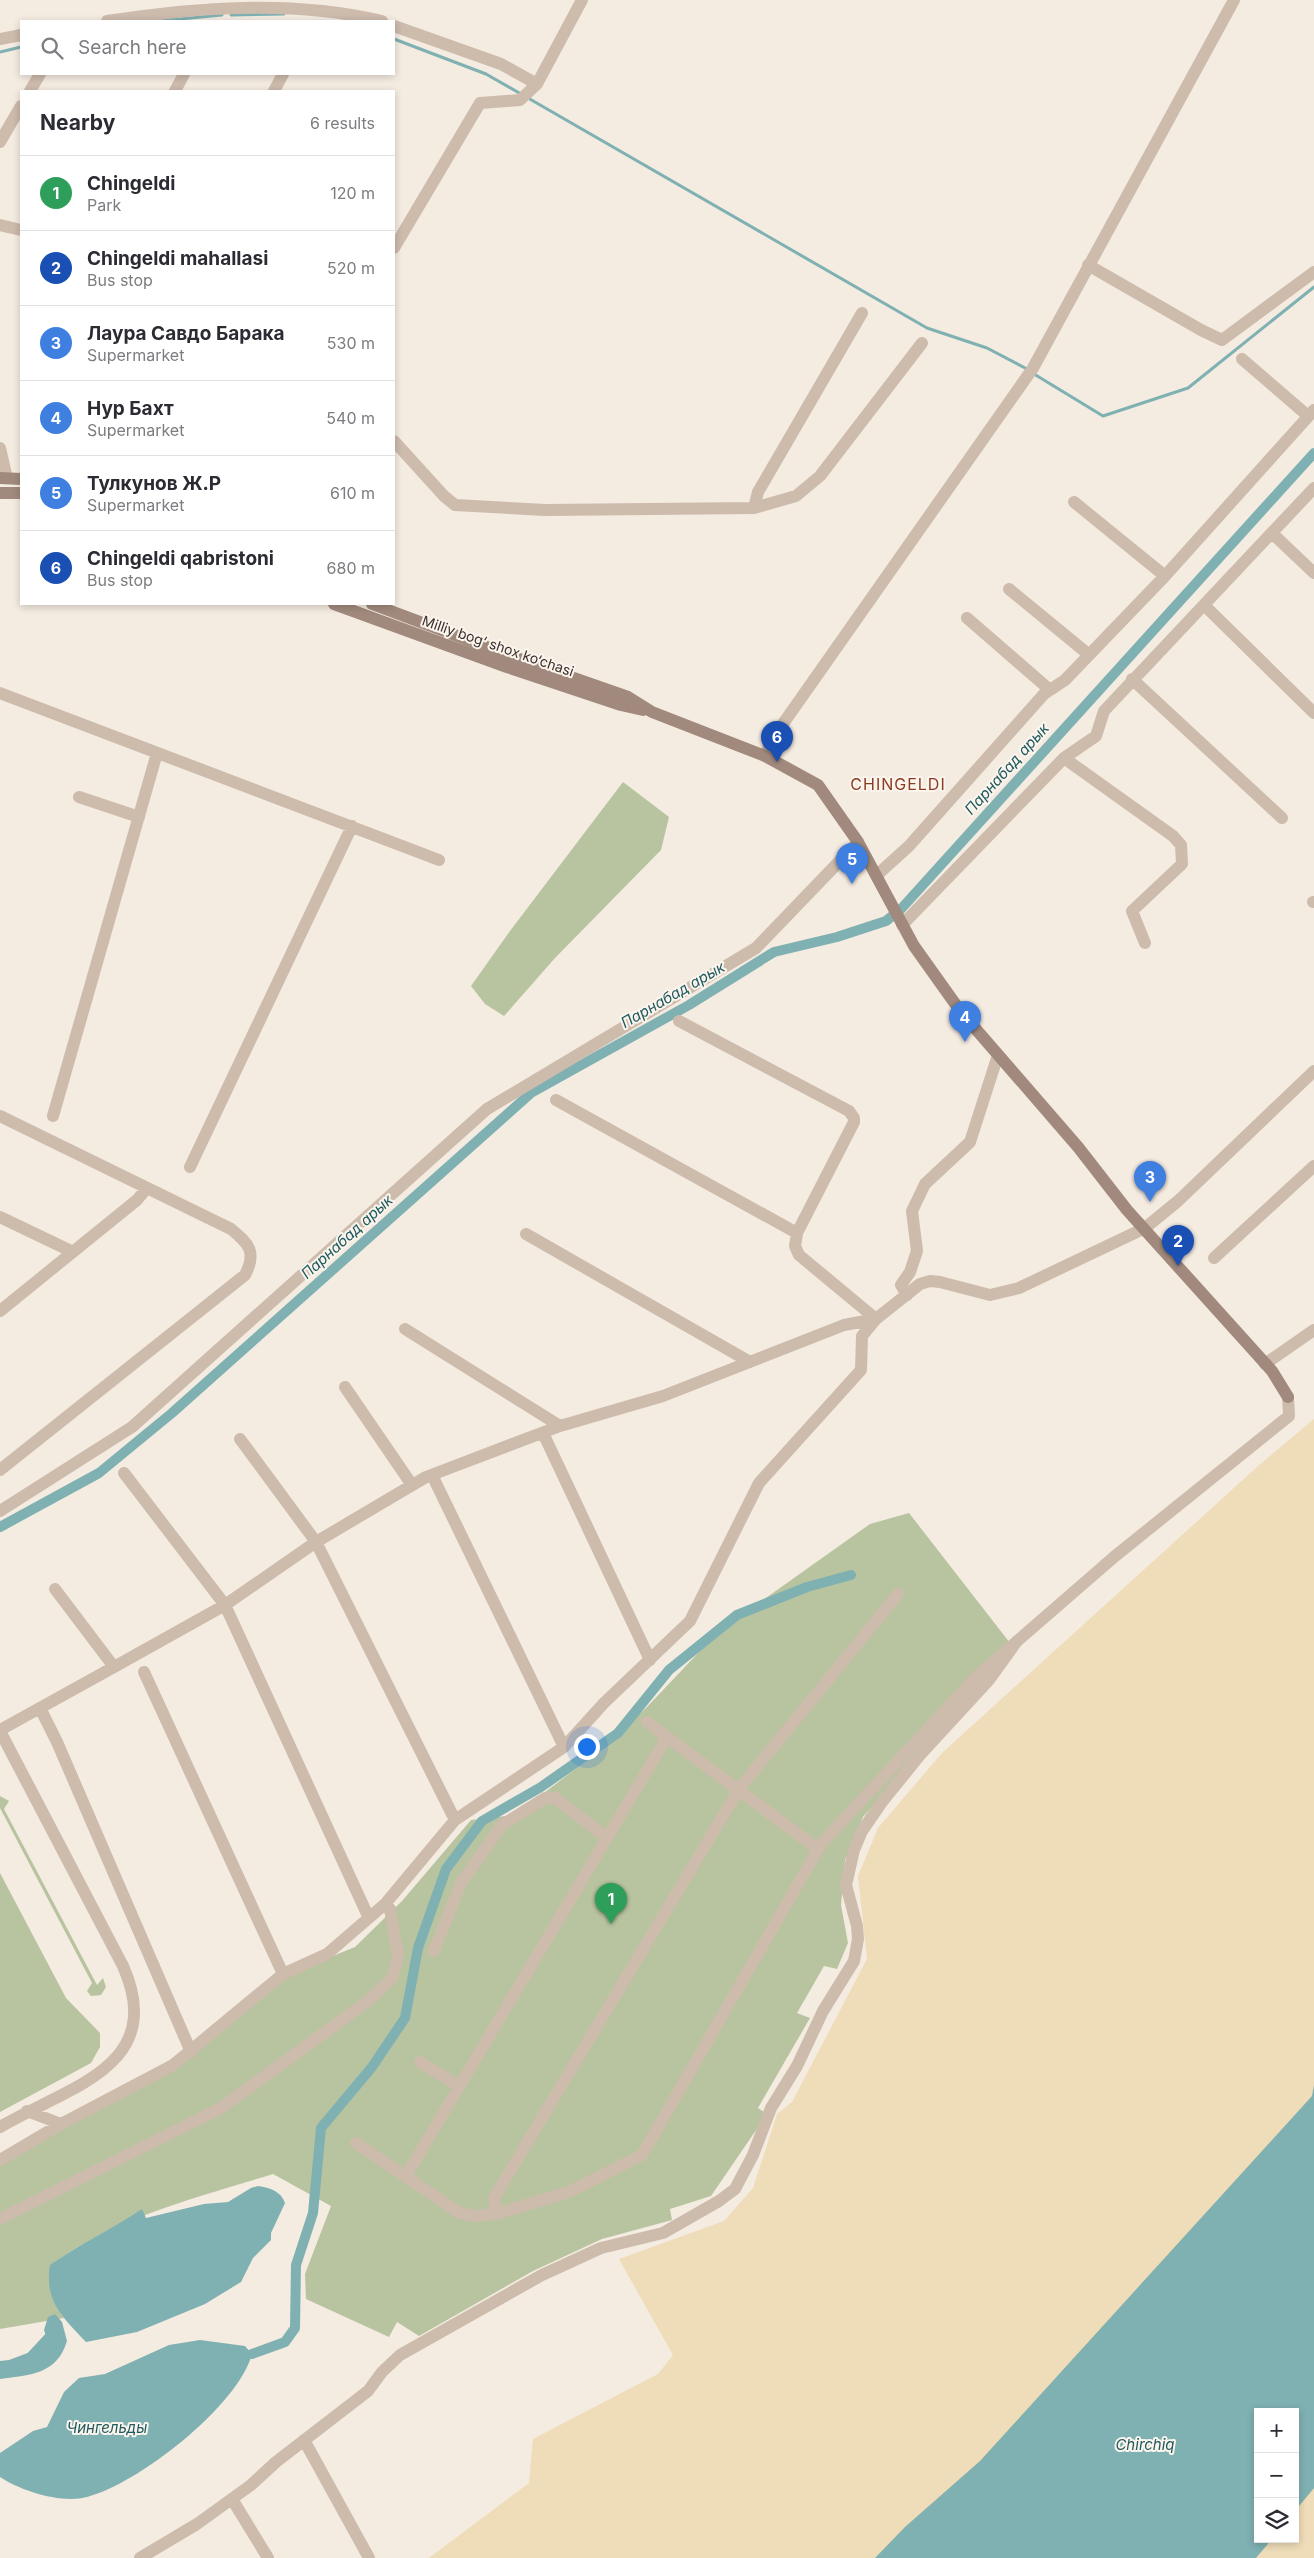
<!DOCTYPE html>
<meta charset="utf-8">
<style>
:root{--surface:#fff;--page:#f2f2f3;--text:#2b2b33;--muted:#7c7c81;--line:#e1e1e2;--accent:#ea580c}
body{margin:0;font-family:Inter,sans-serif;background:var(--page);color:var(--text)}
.controls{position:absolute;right:15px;bottom:15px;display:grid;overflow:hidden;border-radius:0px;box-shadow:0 2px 8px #0003}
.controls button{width:45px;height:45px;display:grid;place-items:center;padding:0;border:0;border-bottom:1px solid var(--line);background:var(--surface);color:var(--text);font:25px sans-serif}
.you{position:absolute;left:586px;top:1746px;width:18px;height:18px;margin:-12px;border:4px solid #fff;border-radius:50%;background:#1a73e8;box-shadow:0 0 0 8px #1a73e833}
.badge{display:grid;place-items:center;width:32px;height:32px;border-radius:50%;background:var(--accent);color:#fff;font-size:16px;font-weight:700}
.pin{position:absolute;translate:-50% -41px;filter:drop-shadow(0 1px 2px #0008)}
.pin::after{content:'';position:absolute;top:26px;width:18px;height:15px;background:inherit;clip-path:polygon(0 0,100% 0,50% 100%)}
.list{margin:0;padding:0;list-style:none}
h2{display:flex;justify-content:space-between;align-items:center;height:65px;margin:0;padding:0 20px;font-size:21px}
h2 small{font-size:16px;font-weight:400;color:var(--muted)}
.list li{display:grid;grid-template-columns:32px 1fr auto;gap:15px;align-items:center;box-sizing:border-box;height:75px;padding:0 20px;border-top:1px solid var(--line)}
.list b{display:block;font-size:19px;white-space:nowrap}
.list p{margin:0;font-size:16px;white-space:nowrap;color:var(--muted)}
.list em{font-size:16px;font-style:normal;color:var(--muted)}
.icon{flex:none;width:28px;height:28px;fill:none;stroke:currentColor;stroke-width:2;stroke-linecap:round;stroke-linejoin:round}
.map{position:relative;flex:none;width:1314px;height:2558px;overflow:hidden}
.search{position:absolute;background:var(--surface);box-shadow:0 2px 8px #0003;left:20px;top:20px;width:375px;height:55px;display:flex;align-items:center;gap:12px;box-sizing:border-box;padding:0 18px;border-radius:0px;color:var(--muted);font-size:19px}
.panel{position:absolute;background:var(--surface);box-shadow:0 2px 8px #0003;left:20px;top:90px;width:375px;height:515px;border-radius:0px}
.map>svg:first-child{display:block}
</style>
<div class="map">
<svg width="1314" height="2558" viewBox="0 0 1314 2558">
<rect width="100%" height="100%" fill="#f4ebe1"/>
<!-- green -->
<path fill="#b8c4a0" d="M623 782 669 817 661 850 555 958 504 1016 485 1004 471 986 510 931Z
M909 1513 1010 1643 987 1674 863 1817 845 1860 841 1905 848 1943 837 1969 824 1966 797 2013 810 2018 758 2108 767 2114 711 2196 670 2209 672 2220 602 2239 533 2271 419 2336 397 2322 389 2337 306 2299 305 2274 331 2206 273 2174C196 2198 116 2217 51 2265 47 2286 51 2301 64 2318L0 2329V2163L165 2073 286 1975 355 1947 402 1901 471 1820 515 1815 599 1751 646 1708 700 1651 763 1600 870 1524Z
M0 1796 9 1801 4 1809 97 1985 103 1978 106 1987 101 1995 91 1996 87 1991 92 1983 0 1808Z
M0 1873 66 1998 100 2033V2047L91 2063 0 2112Z"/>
<!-- sand -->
<path fill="#efdcb8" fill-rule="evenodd" d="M1314 1419V2558H429L529 2483 533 2439 658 2374 673 2355 619 2259 724 2221 753 2188 777 2114 792 2102 867 1959 858 1876 878 1828 942 1753 1257 1467ZM1258 2412H1295V2539H1258Z"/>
<!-- water -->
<path fill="#7fb0b2" d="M1314 2085V2488L1295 2511V2412H1258V2539H1272L1256 2558H875L905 2527 980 2461 1312 2096Z
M258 2186C270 2188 281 2191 285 2203L271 2233V2240L253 2258 241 2282 205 2304 137 2332 86 2342C63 2317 44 2302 50 2265 80 2244 112 2229 142 2209L146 2218 204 2204 228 2202 251 2188Z
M55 2314 62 2322 67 2341C57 2374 31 2375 0 2379V2361L9 2360 49 2345 44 2330 48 2317Z
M200 2340 245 2346 252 2354C238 2406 138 2484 87 2497 62 2504 21 2491 0 2477V2453L33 2431 47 2427 64 2392 79 2378 105 2374 169 2345Z"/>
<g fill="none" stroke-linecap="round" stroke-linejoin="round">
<!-- stream -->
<path stroke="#7fb0b2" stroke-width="3" d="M231 15 284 14
M159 21 222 15
M394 39 486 74 521 94
M0 52 21 47
M528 98 927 328 987 348 1029 370
M1034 374 1103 416 1188 388 1314 287"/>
<!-- canal -->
<path stroke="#7fb0b2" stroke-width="10" d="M0 1527 99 1473 172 1413 531 1093 689 1005 774 952 837 937 886 921 901 909 1314 453
M252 2354 285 2342 295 2328 296 2265 313 2213 321 2128 372 2067 405 2018 418 1948 446 1869 482 1821 541 1787 618 1733 669 1670 737 1615 807 1587 851 1575
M29 2359 56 2330"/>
<!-- minor -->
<path stroke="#cdbbac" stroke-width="12" d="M107 21C198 7 292 0 382 21
M394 26 501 64 537 84
M0 39 21 35
M30 91 40 74
M175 91 184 74
M274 91 283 74
M0 142 21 106
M0 225 21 230
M394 248 480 103 520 100 537 84 582 0
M1088 265 1201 330 1222 340 1314 272
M1242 359 1308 416
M394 441 444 496 455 505 545 510 754 508 796 496 820 476 922 343
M0 448 7 478
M1074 502 1165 576
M754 508 758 492 862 313
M1272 533 1314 573
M1009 589 1088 654
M1204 605 1314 713
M967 618 1050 690
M1132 679 1282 818
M0 693 439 860
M765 756 773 738 1033 368 1234 0
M1064 758 1173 836 1181 845 1182 864 1132 911 1145 943
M79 797 139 817
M877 875 909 846 1044 694 1065 680 1165 576 1314 410
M1313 902H1314
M902 925 1064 758 1096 736 1104 711 1314 488
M679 1021 849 1111 854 1118V1122L797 1233
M0 1116 231 1229C249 1244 257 1252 245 1275L0 1470
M53 1116 157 753
M190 1167 352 826
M0 1217 73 1252
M526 1234 750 1362
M1214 1258 1314 1166
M907 1295 901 1285 910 1272 917 1251 912 1211 925 1184 970 1142 998 1055
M0 1311 137 1200 147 1188
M405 1329 560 1426
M1265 1364 1314 1330
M345 1387 412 1485
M543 1433 650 1660
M240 1439 316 1542 455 1820
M124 1473 225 1605 368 1916
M432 1475 564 1747
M0 1511 132 1427 487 1109 756 948 858 842
M55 1589 114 1667 225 1605 316 1542 426 1477 560 1426 663 1396 844 1325 876 1319 920 1284 930 1281 940 1282 990 1295 1019 1288 1145 1228 1178 1201 1314 1071
M144 1672 283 1974
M40 1708 57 1742 191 2052
M647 1722 818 1849
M0 1730 114 1667
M0 1731 123 1966C168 2067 67 2087 0 2127
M434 1951 461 1883 502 1825 545 1798H555L607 1838
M420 2062 459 2086
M27 2111 61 2124
M356 2143 458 2212 472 2216 496 2214 569 2192 642 2155 821 1844 977 1676 1114 1557 1289 1416 1288 1397
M0 2160 61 2124 173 2065 283 1974 327 1954 385 1904 455 1820 564 1747 604 1703 690 1621 759 1483 861 1370 862 1336 876 1319 799 1255 795 1246 797 1233 556 1100
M406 2176 667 1737
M496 2214 494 2198 739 1789 898 1594
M0 2219 221 2108 368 2001 392 1978 395 1968 398 1956 390 1909 385 1904
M304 2440 369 2558
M232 2499 268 2558
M140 2558 197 2524 251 2485 276 2462 368 2391 382 2372 400 2355 542 2275 601 2248 663 2233 719 2201 735 2189 753 2155 771 2108 797 2066 823 2011 854 1961 858 1939 857 1926 846 1885 854 1850 862 1831 882 1802 920 1755 989 1680 1017 1641"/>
<!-- secondary -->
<path stroke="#a18a7d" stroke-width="12" d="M0 478 21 479
M0 493H21
M334 604 507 667 621 705 643 710
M372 604 511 656 628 697 652 712 765 756 818 785 858 842 914 946 961 1012 1078 1147 1127 1210 1272 1371 1288 1397"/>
</g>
<g text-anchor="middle" stroke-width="4" stroke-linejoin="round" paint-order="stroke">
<!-- street labels -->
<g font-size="14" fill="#3b302b" stroke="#fbf5ee">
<text transform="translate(498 646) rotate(19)" y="5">Milliy bog‘ shox ko‘chasi</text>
</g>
<!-- water labels -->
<g font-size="15" font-style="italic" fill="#1f5a5e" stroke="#fbf5ee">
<text transform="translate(1007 769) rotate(-48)" y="5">Парнабад арык</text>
<text transform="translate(673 995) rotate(-30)" y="5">Парнабад арык</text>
<text transform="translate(347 1237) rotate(-42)" y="5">Парнабад арык</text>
<text x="107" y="2433">Чингельды</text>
<text x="1145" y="2450">Chirchiq</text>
</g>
<!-- quarter labels -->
<g font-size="16" letter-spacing="1" fill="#8c3b22" stroke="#fbf5ee">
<text x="898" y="790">CHINGELDI</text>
</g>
</g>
</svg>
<div class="controls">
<button>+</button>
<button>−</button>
<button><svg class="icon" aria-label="layers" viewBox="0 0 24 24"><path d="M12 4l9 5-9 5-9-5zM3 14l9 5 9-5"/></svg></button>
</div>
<div class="you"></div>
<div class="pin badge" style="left:611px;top:1924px;background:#2e9e5b">1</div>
<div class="pin badge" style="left:1178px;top:1266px;background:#1a4fb4">2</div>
<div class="pin badge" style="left:1150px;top:1202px;background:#3f7fe0">3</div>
<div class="pin badge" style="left:965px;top:1042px;background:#3f7fe0">4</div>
<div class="pin badge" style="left:852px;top:884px;background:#3f7fe0">5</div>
<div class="pin badge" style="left:777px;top:762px;background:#1a4fb4">6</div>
<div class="search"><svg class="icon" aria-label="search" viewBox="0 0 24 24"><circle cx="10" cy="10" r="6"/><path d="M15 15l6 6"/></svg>Search here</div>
<section class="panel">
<h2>Nearby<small>6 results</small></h2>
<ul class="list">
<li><span class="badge" style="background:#2e9e5b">1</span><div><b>Chingeldi</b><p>Park</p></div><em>120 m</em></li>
<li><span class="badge" style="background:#1a4fb4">2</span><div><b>Chingeldi mahallasi</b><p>Bus stop</p></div><em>520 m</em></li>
<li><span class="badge" style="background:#3f7fe0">3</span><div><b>Лаура Савдо Барака</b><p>Supermarket</p></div><em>530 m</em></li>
<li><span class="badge" style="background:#3f7fe0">4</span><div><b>Нур Бахт</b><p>Supermarket</p></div><em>540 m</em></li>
<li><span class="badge" style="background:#3f7fe0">5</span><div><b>Тулкунов Ж.Р</b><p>Supermarket</p></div><em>610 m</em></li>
<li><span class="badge" style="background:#1a4fb4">6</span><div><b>Chingeldi qabristoni</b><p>Bus stop</p></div><em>680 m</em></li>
</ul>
</section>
</div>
